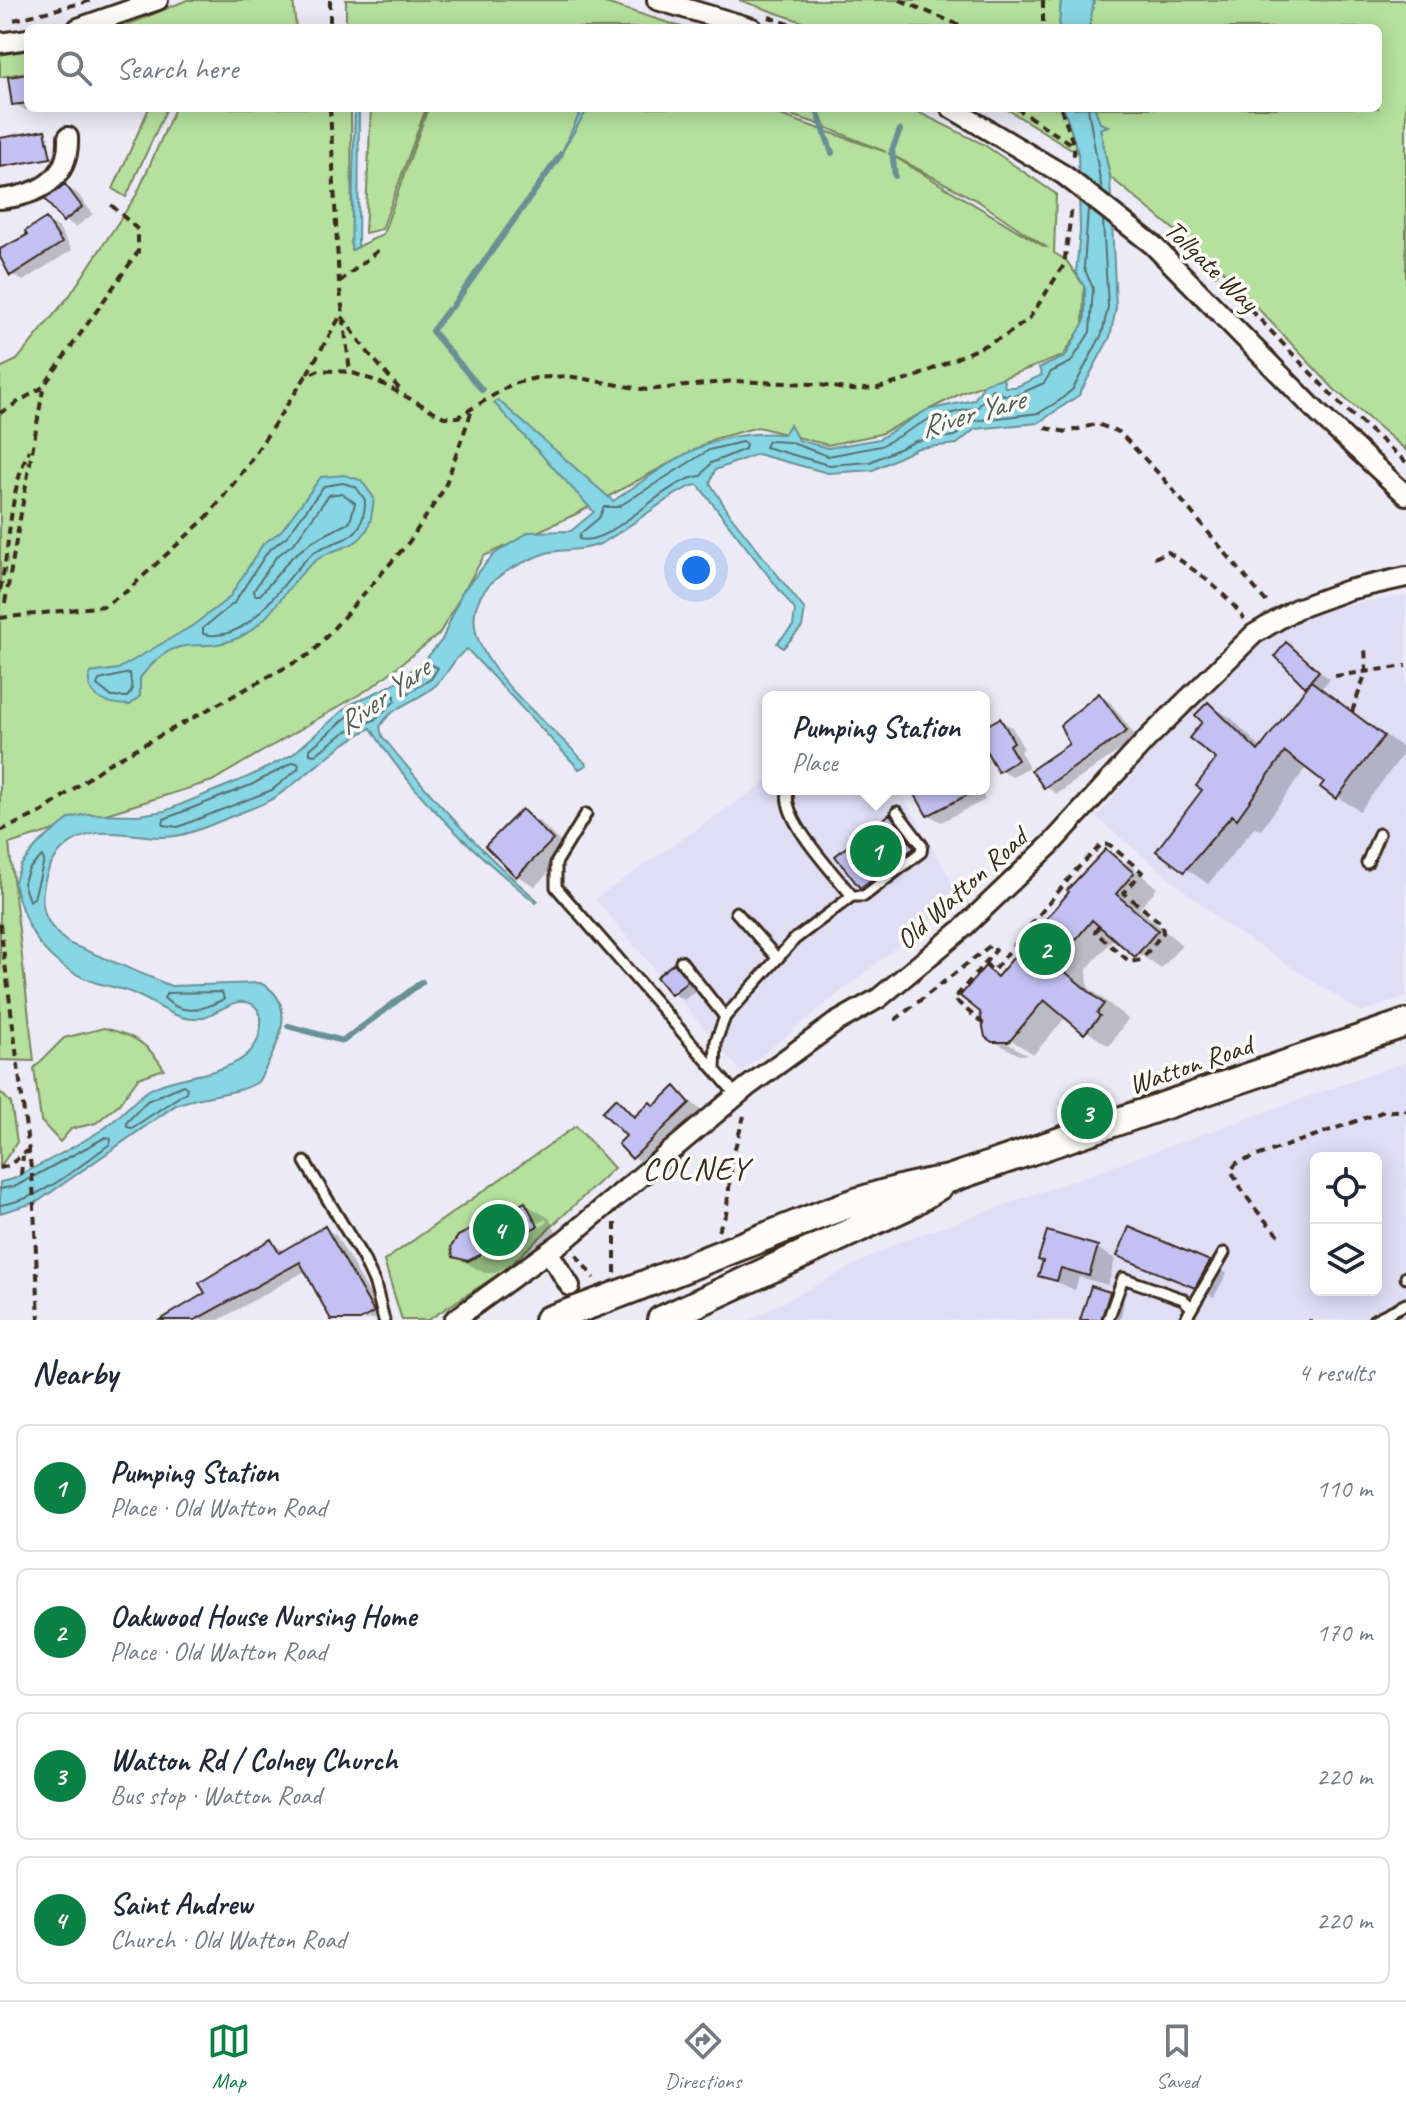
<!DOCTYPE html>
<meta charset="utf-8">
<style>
:root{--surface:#fff;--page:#f2f2f3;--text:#1f2937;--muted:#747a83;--line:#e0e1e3;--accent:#0b8043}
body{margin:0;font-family:Caveat,sans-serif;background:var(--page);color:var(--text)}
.controls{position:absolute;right:24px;bottom:24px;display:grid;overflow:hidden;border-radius:12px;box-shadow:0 4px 20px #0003}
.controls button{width:72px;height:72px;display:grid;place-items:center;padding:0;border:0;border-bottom:2px solid var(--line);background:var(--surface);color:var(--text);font:40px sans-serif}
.you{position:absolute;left:696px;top:570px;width:28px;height:28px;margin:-20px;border:6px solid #fff;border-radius:50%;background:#1a73e8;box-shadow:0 0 0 12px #1a73e833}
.badge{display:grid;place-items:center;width:52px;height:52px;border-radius:50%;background:var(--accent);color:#fff;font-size:26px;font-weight:700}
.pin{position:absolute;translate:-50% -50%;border:4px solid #fff;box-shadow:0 2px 8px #0006}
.popup{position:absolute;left:762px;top:691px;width:228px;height:104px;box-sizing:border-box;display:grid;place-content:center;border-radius:12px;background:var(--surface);filter:drop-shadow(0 2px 6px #0005);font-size:26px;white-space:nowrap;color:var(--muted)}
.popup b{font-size:30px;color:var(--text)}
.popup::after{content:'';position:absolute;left:50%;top:100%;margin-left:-16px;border:16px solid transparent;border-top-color:var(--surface)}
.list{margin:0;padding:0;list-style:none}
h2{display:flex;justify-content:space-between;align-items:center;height:104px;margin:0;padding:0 32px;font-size:34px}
h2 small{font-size:26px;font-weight:400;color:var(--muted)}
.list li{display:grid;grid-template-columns:52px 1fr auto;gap:24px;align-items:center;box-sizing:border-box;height:128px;margin:0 16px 16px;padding:0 16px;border:2px solid var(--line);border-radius:12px}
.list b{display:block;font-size:30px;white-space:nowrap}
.list p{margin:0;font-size:26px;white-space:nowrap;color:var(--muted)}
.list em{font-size:26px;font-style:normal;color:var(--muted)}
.icon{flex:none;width:44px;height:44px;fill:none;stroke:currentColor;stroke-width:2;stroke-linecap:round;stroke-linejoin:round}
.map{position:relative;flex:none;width:1406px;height:1320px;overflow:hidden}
.search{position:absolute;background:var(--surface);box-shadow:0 4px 20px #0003;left:24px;right:24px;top:24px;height:88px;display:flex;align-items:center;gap:20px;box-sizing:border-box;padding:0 28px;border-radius:12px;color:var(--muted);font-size:30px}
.sheet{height:680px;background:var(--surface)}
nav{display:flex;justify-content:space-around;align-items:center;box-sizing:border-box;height:112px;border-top:2px solid var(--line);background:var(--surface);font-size:22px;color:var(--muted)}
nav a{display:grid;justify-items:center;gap:4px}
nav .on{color:var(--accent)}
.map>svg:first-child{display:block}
</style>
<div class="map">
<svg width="1406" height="1320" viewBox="0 0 1406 1320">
<rect width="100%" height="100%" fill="#eceaf6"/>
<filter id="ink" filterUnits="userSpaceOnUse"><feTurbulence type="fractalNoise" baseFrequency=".0125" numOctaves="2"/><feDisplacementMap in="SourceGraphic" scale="16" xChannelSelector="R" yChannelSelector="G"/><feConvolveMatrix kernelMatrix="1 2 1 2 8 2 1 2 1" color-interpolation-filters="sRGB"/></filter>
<g filter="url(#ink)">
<!-- built -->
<path fill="#e0def5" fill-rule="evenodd" d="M1406 596V997L1361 1012 1222 922 1096 817 1185 714 1250 648 1293 620 1343 605Z
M768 780V789H899L960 896 741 1072 595 899Z
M1406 1062V1320H749L897 1243ZM1316 1158H1376V1290H1316Z"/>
<!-- green -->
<path fill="#b5e09d" stroke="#78855e" stroke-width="2" fill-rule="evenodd" d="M187 0H293L296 28H120Z
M346 0H596L685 28H346Z
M739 0H1061L1059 28H820Z
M1094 0H1406V450L1335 390 1216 264 1110 177 1100 128 1107 126 1100 124 1095 108H1378V28H1089Z
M28 50V72L0 77V55Z
M149 108H167L126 197 113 189Z
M175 108H351L352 250 383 234 428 108H760L886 152 813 122 767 108H910L983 144 1056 194 1054 253 1066 260 1084 286 1083 325 1063 356 964 392 880 434 828 445 758 427 714 439 576 514 484 556 439 634 372 687 212 781 9 844 34 1061 0 1060V368L17 360 70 295 137 194ZM888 153 978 201 1046 247H1045Z
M371 108H426L382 229 365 233Z
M1005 108H1064L1078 153Z
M104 1028C133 1035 148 1043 164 1069L138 1078 119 1104 96 1123 71 1129 60 1142 41 1121 34 1068 64 1038Z
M0 1092 11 1103 17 1142 0 1167Z
M576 1126 614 1168 505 1270 428 1320H402L384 1261Z"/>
<!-- water -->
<path fill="#87d6e5" stroke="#699195" stroke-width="2" d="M1061 0H1094L1089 28H1059Z
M355 108H359L358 247 351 250Z
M582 108H604L585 113 561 154Z
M1064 108H1095L1100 123 1108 126 1100 129 1110 177 1116 308 1110 337 1079 395 1038 423 975 429 957 444 918 448 873 470 828 473 757 454 715 470 710 483 731 516 805 610 802 627 783 648 777 643 793 626 795 610 698 485C682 484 622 534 600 544 582 552 564 548 546 553 535 557 522 563 512 568 409 626 545 715 587 765L579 769 467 649C453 658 449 673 437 684 420 701 391 705 380 727L382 736C430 796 479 851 538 901L536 903C475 853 412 796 371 728 335 745 310 775 277 796 264 805 247 810 232 816 216 823 198 831 181 835 140 844 99 817 64 848 52 859 44 876 43 891 40 915 51 929 68 943L171 986 260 983C303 1003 274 1053 258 1082 236 1096 201 1094 176 1105L37 1202 0 1213V1182L13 1179C43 1163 74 1148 103 1129 120 1118 132 1101 149 1090 183 1070 258 1079 261 1024 262 1017 258 1007 252 1004 234 994 213 1019 195 1019 174 1019 157 1004 139 996 124 988 108 987 94 982 44 964 26 931 14 883L21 865 39 843 70 818 87 814 138 815 165 811 248 777 292 755 349 705 392 685 426 659 442 640 462 592 493 555 529 532 571 531 594 512 494 403 498 400 613 501C674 461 707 429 784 434L790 425 798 440 828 448 879 439 927 410 974 400 985 383 1003 378 1005 387H1016L1042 375 1039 368 1065 357 1085 320V288L1076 272 1080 231 1078 153Z
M344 475 361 480 374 498C372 510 372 524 364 534 354 548 335 548 321 557 288 578 274 622 238 638 193 657 182 626 140 678V696L130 705C110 705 83 699 90 673L118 669 192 626 229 598 263 544 281 531 321 477Z"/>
<!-- shadow -->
<path fill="#0003" fill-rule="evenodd" d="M28 76V108H44L25 110 14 103Z
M65 186 77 193 93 214 76 227 64 220Z
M46 220 58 227 72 250 23 281 11 274 0 251 30 236Z
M1286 645 1330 679 1321 689 1406 750 1360 811 1322 787 1327 782 1307 766 1261 830 1255 827 1208 884 1159 850 1205 789 1219 759 1204 722 1208 704 1231 718 1262 749 1309 687 1288 669 1291 666Z
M1099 696 1111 703 1137 738 1057 794 1046 787Z
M1000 720 1012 727 1024 749 1020 751 1029 767 1012 777 1000 770 984 743V729Z
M915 789H980L985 800 941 822 929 815Z
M522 812 540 822 570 852 535 886 517 876Z
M890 816 918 851 868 890 838 856Z
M1107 852 1131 866 1157 888 1139 909 1182 945 1161 969 1115 937 1087 969 1088 987 1128 1019 1109 1046 1066 1017 1034 1054 1007 1038V1043L1028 1055H1019L993 1041 985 969 1000 977Z
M674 965 686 972 698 989 684 1000 672 993Z
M675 1089 701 1110 645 1164 633 1157 616 1101 637 1117 656 1107Z
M525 1204 549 1218 561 1240 494 1273H484L458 1258ZM546 1219 547 1223 481 1257V1252Z
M325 1229 336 1235 384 1319 335 1320 307 1270 219 1320H179L271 1242 285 1252Z
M1130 1230 1227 1273 1214 1297 1120 1255Z
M1097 1248 1115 1259 1108 1285 1079 1277 1075 1290 1041 1275Z
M1109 1294 1124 1302 1120 1320H1082Z"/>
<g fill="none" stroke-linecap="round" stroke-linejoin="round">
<!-- shore -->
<path stroke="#596f6e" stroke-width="2" d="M1088 108 1102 191
M1088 208 1084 268 1093 288 1090 332 1071 362 1051 372 1044 383 1017 395H1004L992 389 978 407 931 418 881 446 828 456 789 442 768 441 765 447 829 465 870 462 916 441 955 436 973 421 1039 413 1059 401 1073 389 1102 334 1108 307 1103 220
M742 442 746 444 745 449 711 463 701 476C665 478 611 548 579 539L580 534 599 518 604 507H618L709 450Z
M343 483 356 487 365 500C365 510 363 522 357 530 345 543 326 543 313 553 280 580 253 645 203 634V628L234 603 268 551 287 536 324 486Z
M342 493 355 503 350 522 313 541 292 557 260 595H255L254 590 276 557 295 542 329 495Z
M432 665 438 668 431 679 407 694 402 693V688Z
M130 673 132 691 127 697H112L97 685 99 680Z
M391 695 395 696V701L374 720 345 732 315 755 310 754V749L353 712Z
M294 762 299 764 298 769 272 790 178 827 163 825 164 819 251 785Z
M42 856 44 861 34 898 29 901 23 883 29 869Z
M222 992 224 999C202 1010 183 1017 164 998L167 993Z
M183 1085 187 1088 186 1092 132 1128 127 1127V1122L147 1101Z
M0 1189 16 1186 106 1137 111 1139 110 1144C78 1167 41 1200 0 1205"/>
<!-- stream -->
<path stroke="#699195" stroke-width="6" d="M816 108 832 153
M895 176 892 150 900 130
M452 307 561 154
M448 310 432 331 482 390
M288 1026 343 1041 422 982"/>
</g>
<!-- building -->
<path fill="#c3c1f4" stroke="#3b2a1e" stroke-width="2" d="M28 74V103L12 105 8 77Z
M45 130 51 158 0 167V138Z
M65 184 82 207 63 222 45 199Z
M46 218 62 243 10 276 0 257V249L27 235 25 231Z
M1286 642 1319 671 1305 687 1275 656Z
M1311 681 1384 736 1336 799 1320 787 1324 782 1285 752 1237 819 1232 815 1184 872 1156 851 1202 790 1196 786 1216 759 1189 738 1202 722 1195 715 1208 702 1258 751Z
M1099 693 1127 731 1044 788 1031 770 1069 744 1060 725Z
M1000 718 1014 742 1009 745 1018 760 998 772 984 747V727Z
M912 789H979L927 816Z
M522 809 553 840 516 877 485 846Z
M890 814 914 848 860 888 835 856Z
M1106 849 1134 873 1116 894 1158 930 1135 957 1092 920 1063 955 1064 971 1104 1004 1097 1013 1100 1016 1084 1034 1044 1000 1009 1042H992L985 1037 980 1012 960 996 985 966 997 977 1069 892 1067 890Z
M674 963 688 981 671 995 656 977Z
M675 1086 690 1103 632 1159 618 1144 626 1136 602 1112 616 1098 634 1117 650 1102 654 1106Z
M525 1202 538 1226 468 1261 453 1257 451 1247 458 1236Z
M325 1226 374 1312 360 1320H331L300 1262 195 1320H160L205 1293 199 1283 271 1239 279 1253Z
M1129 1227 1210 1261 1195 1288 1117 1256Z
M1047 1231 1098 1246 1089 1276 1061 1268 1057 1281 1038 1276 1043 1261 1038 1260Z
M1091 1286 1110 1292 1101 1320H1080Z"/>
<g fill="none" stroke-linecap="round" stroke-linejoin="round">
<defs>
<path id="service" d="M586 814 556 863V887L715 1070
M1367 863 1379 834
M852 896H864L921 852 922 845 897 812
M736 912 776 957
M681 961 725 1017
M737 1096 715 1070 716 1041 725 1017 795 939 852 896C835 874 777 815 789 789
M305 1162 363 1258 375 1284 384 1320
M1406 1277V1278
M1192 1308 1224 1253
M1108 1320 1123 1278 1183 1299 1192 1308 1185 1320
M1374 1320 1406 1304"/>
<path id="minor" d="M657 0 752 28
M78 28 158 0
M0 43 28 39
M951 108 1064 175
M0 199C38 195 70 180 68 137
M1153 245 1319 414 1406 495
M549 1253 570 1286
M454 1320 566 1239 747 1087 835 1023 879 998 962 929 1051 844 1147 739 1254 634 1296 609 1348 590 1406 577"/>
<path id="secondary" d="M548 1320C622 1295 694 1264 767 1236 826 1212 885 1188 949 1179L1406 1023
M661 1320 907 1206 939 1186"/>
</defs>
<!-- service casing -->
<use href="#service" stroke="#3b2a1e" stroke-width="15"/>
<!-- minor casing -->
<use href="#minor" stroke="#3b2a1e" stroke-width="24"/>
<!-- secondary casing -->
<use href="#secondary" stroke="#3b2a1e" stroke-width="32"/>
<!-- path -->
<path stroke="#3b2a1e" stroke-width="4" stroke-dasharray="8 6" stroke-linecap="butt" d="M330 0V28
M900 0 966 28
M1043 0V28
M769 17 801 28
M14 20 93 0
M330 108 339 282 350 372
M1016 108 1074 146
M1061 108 1074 146V161
M1190 252 1213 270 1343 407 1406 462
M339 282 380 249
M307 374 341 315 366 350 402 392
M0 413 43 387 138 252V230L107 201
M1045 428 1067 432 1097 424 1119 432 1163 478 1268 604
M1154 558 1168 552C1196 571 1225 591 1244 619
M0 590C11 543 8 495 29 450
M5 603 43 390
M0 618 104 606 127 591 208 516 247 466 306 376 319 370 350 372 379 382 444 417H458L512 384 536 378 568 376 647 390 734 381 813 384 853 390 878 388 913 378 1005 336 1029 319 1064 265 1072 206
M1335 676 1406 666
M1352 712 1366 672 1365 645
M0 831 42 812 106 765 312 653 409 542 444 489 472 410
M0 924 33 1184 39 1320
M985 963 993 971 1076 870 1102 844 1110 845 1142 872 1124 893 1162 924 1163 933 1141 960 1130 962 1095 932 1099 926
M895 1020 991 945 996 950 954 999 987 1027
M0 1168 8 1166 30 1149
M21 1175 23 1156
M615 1223V1274
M718 1231 726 1214 733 1155 744 1116
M1279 1235C1259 1215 1244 1196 1231 1170L1237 1163 1382 1112 1406 1110
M576 1255 594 1278
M1310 1319V1320"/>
<!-- service -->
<use href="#service" stroke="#fdfcf7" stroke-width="9"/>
<!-- minor -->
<use href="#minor" stroke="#fdfcf7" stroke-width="18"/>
<!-- secondary -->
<use href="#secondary" stroke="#fdfcf7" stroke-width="26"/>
<defs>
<path id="minor-bridge" d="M1064 175 1153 245"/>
</defs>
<!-- minor-bridge casing -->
<use href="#minor-bridge" stroke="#3b2a1e" stroke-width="24" stroke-linecap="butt"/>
<!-- minor-bridge -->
<use href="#minor-bridge" stroke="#fdfcf7" stroke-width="18"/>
</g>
</g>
<g text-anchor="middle" stroke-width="7" stroke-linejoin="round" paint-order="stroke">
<!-- street labels -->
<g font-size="28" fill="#3b2a1e" stroke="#fdfcf7">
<text transform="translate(1212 265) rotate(44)" y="10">Tollgate Way</text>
<text transform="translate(961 888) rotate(-42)" y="10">Old Watton Road</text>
<text transform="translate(1190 1064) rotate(-19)" y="10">Watton Road</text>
</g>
<!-- water labels -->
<g font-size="30" font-style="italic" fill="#525e5a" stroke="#fdfcf7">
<text transform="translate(972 413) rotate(-16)" y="10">River Yare</text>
<text transform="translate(383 696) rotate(-36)" y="10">River Yare</text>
</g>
<!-- quarter labels -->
<g font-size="32" letter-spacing="2" fill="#3b2a1e" stroke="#fdfcf7">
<text x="696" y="1179">COLNEY</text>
</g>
</g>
</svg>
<div class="controls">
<button><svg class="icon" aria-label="locate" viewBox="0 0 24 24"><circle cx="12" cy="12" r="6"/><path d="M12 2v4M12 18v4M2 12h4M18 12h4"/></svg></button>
<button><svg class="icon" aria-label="layers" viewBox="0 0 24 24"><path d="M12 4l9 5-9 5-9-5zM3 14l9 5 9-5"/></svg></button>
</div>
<div class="you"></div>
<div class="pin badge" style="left:876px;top:851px">1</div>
<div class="popup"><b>Pumping Station</b>Place</div>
<div class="pin badge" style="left:1045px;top:949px">2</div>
<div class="pin badge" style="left:1087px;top:1113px">3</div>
<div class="pin badge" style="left:499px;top:1230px">4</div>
<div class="search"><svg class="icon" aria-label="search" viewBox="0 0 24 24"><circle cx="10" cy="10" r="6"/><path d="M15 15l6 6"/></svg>Search here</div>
</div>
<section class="sheet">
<h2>Nearby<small>4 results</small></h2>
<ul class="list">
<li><span class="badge">1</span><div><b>Pumping Station</b><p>Place · Old Watton Road</p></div><em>110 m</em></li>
<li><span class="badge">2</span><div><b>Oakwood House Nursing Home</b><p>Place · Old Watton Road</p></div><em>170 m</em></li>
<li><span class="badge">3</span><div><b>Watton Rd / Colney Church</b><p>Bus stop · Watton Road</p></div><em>220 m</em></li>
<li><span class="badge">4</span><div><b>Saint Andrew</b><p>Church · Old Watton Road</p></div><em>220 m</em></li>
</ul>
</section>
<nav>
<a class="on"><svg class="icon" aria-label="map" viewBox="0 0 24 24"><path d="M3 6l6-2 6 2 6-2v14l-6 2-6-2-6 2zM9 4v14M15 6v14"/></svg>Map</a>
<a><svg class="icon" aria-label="directions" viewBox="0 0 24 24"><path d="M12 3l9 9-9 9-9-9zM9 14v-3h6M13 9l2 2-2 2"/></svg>Directions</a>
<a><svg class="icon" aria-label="saved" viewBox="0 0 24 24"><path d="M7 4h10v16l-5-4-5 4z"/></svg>Saved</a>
</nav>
